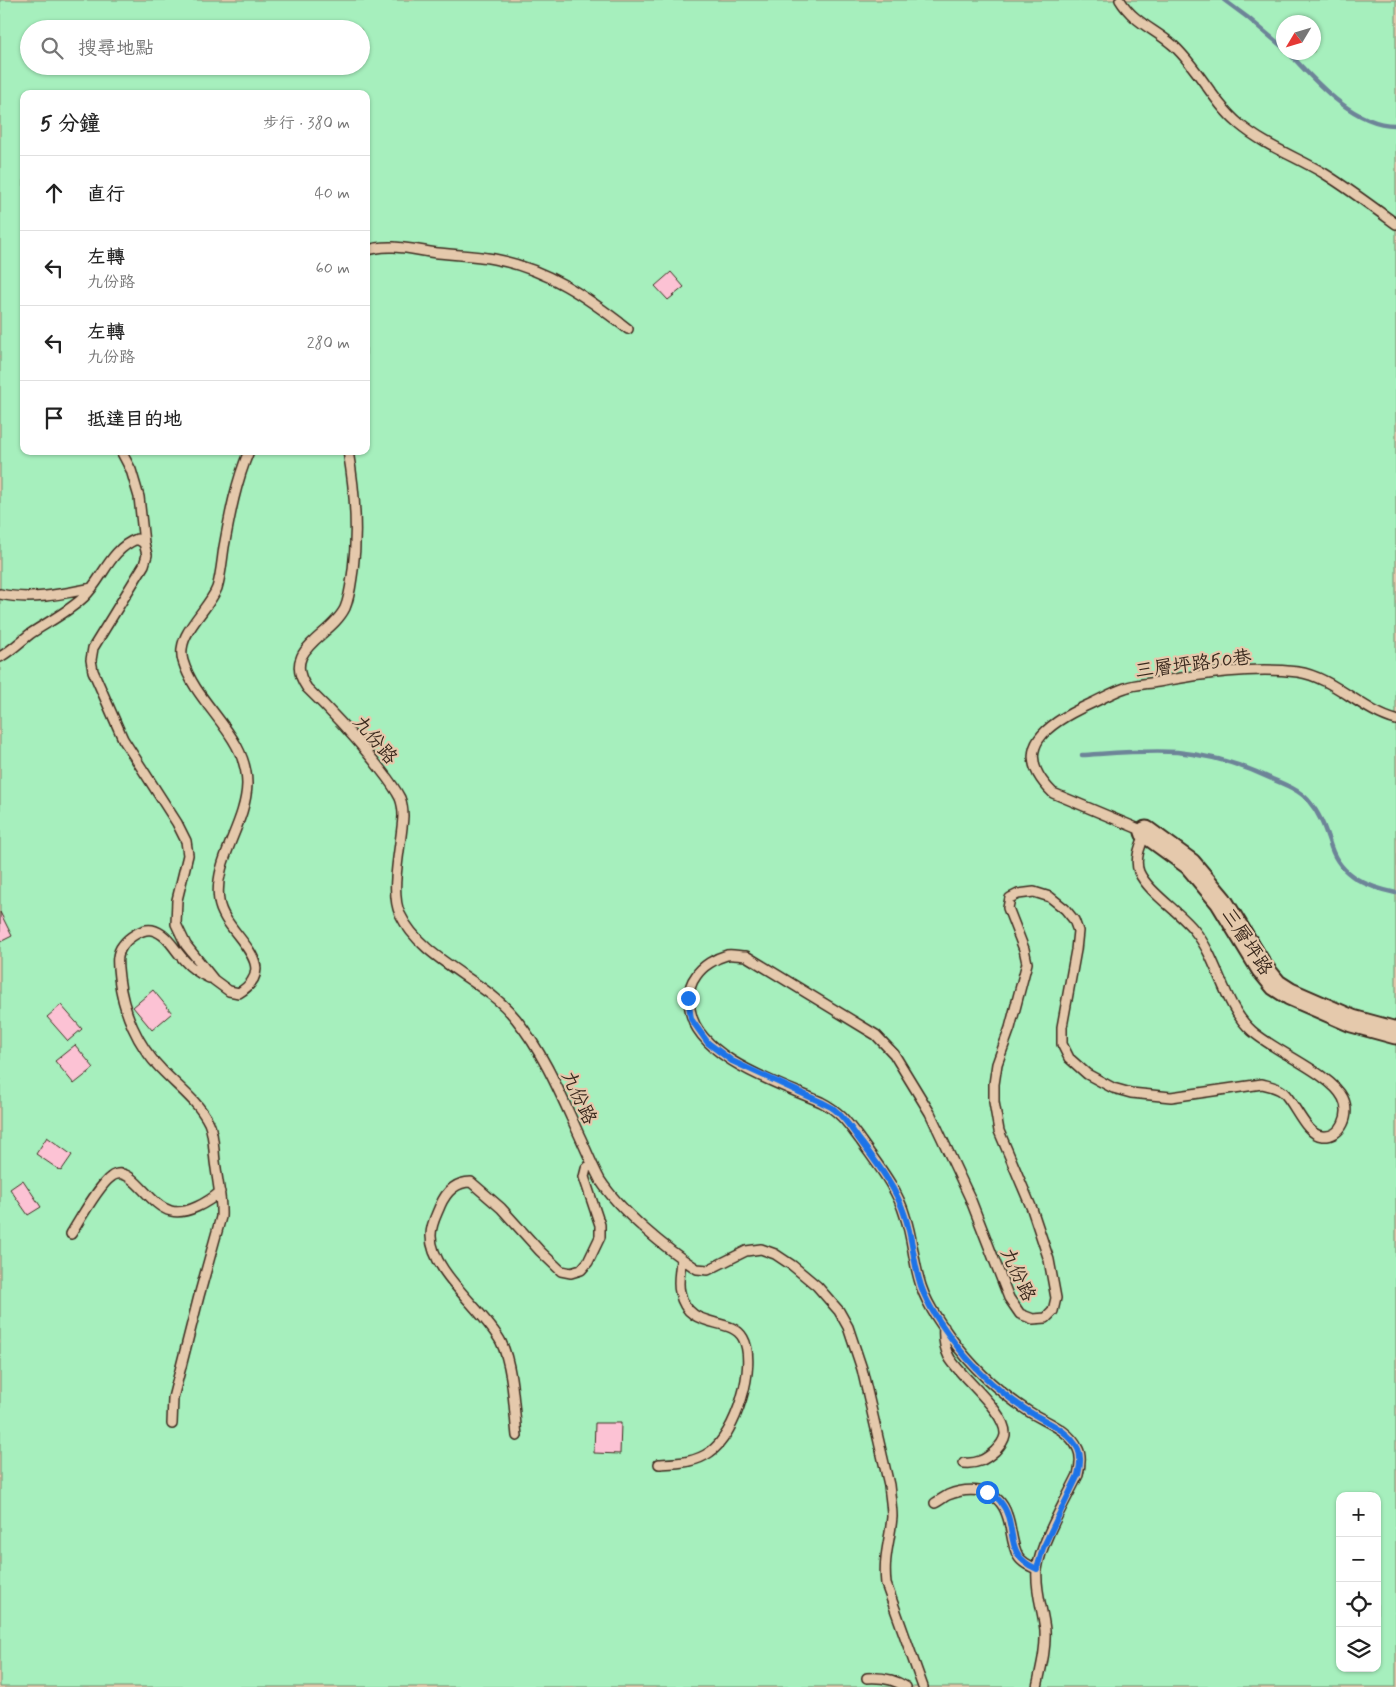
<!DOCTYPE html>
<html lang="zh-TW">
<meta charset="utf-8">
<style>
:root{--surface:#fff;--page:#f2f2f2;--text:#222;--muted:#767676;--line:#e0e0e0}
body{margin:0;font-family:Mynerve,"LXGW WenKai TC",sans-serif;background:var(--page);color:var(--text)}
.controls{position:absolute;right:15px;bottom:15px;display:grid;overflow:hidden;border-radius:10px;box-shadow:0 1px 4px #0004}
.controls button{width:45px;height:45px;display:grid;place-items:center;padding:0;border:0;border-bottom:1px solid var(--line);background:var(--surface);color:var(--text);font:25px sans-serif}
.compass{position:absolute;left:1276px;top:15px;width:45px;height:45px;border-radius:50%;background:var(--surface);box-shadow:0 1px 4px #0004;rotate:232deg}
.stop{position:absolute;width:15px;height:15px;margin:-11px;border:4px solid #1a73e8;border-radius:50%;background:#fff}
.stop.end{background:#1a73e8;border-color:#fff;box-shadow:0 1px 5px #0008}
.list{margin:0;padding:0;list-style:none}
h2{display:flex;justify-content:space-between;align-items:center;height:65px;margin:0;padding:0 20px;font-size:21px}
h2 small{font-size:16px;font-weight:400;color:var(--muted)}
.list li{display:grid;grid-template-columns:32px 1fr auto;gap:15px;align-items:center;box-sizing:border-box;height:75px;padding:0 20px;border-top:1px solid var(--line)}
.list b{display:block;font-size:19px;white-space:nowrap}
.list p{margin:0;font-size:16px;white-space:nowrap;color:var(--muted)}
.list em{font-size:16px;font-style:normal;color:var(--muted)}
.icon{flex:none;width:28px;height:28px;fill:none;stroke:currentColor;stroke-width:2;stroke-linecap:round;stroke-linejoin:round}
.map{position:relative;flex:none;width:1396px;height:1687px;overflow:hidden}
.search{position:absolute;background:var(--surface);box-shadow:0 1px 4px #0004;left:20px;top:20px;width:350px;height:55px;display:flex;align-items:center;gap:12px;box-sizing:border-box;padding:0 18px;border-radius:28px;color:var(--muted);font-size:19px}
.panel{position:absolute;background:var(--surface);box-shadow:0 1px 4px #0004;left:20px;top:90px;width:350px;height:365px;border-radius:10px}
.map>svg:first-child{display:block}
</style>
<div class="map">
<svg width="1396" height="1687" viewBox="0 0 1396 1687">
<rect width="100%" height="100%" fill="#e5c9ac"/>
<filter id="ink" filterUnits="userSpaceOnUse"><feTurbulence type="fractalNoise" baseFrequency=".02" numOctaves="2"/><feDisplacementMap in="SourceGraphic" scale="10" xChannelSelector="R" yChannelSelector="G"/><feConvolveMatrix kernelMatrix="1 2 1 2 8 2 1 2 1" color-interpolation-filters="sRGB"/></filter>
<g filter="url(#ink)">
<!-- green -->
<path fill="#a6efbd" stroke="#708c6e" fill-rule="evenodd" d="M0 0H1396V1687H0ZM1284 22H1314V52H1284ZM29 29H361V66H29ZM24 94H366V451H24ZM1340 1496H1377V1668H1340Z"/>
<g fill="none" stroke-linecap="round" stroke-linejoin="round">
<!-- stream -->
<path stroke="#6d8498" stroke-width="4.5" d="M1224 0 1247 17 1284 48
M1288 52C1315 81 1354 126 1396 125
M1082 755C1114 753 1145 750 1177 752 1210 755 1243 765 1272 779 1284 784 1299 790 1308 800 1321 815 1325 829 1331 847 1341 877 1368 887 1396 893"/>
</g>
<!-- building -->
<path fill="#fcc2d4" stroke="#3b2a1e" d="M671 272 684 287 668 300 655 286Z
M0 912 12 936 0 942Z
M153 990 172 1013 152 1030 133 1007Z
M61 1005 82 1029 68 1041 47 1017Z
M75 1045 94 1068 74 1084 55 1061Z
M47 1137 72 1155 61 1171 36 1154Z
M23 1180 41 1207 28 1215 10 1189Z
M595 1423H621L620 1454 594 1453Z"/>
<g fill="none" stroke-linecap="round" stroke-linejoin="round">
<defs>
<path id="service" d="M1120 0C1134 23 1155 29 1174 46 1199 69 1213 102 1239 124 1265 146 1297 157 1325 174 1349 189 1373 207 1396 224
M366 251C385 243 411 249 430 252 451 255 473 255 494 259 547 269 587 297 628 329
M121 451 131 470 139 497 144 543
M348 451C355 491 358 530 353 570 351 583 350 596 345 608 331 637 280 649 307 688 331 711 353 735 374 761 383 773 393 784 400 798 402 803 403 811 403 816 402 842 389 891 400 914 423 962 484 978 516 1019 545 1055 562 1098 581 1139 587 1152 593 1167 600 1180 620 1211 666 1249 697 1269L708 1270 746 1251 761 1249 775 1254 793 1266 817 1286 839 1311 848 1327 862 1369 889 1485C890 1496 892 1506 892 1517 890 1542 883 1556 886 1584L923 1687
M0 594C30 601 63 594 92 588
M0 657C11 651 20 642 30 634 48 622 68 612 84 597 103 579 110 549 137 539L144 543 147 555 144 565 93 648 91 660 93 671 123 739 177 823 186 841 188 855 177 900 176 924 186 945 214 980 229 991 239 993C285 964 223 934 219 901 213 860 246 825 247 784 247 735 196 705 183 661 175 634 208 611 217 588 221 575 222 560 224 547 230 514 236 482 249 451
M71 1234C79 1221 99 1185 111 1177 113 1175 118 1173 122 1174 137 1176 151 1206 171 1211 187 1215 208 1202 220 1192
M944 1327C943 1338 944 1347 949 1357 960 1377 1007 1412 1005 1435 1004 1441 999 1447 995 1451 985 1460 977 1464 964 1463
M172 1424 173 1398 199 1296 221 1217C222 1200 218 1184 216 1168 213 1153 215 1137 209 1123 198 1101 177 1086 161 1069 137 1045 123 1011 119 978 118 966 115 955 123 945 128 938 142 928 152 930 167 933 175 951 185 961 191 968 201 974 209 978
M517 1436C514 1409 513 1366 501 1342 484 1310 430 1271 431 1235 431 1224 436 1216 440 1206 446 1192 455 1182 471 1182L501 1208 540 1251 561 1271 571 1273 581 1270 588 1262 600 1237V1225L584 1177 586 1169 592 1163
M659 1464C677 1463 695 1463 710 1452 735 1436 758 1364 743 1338 730 1315 688 1332 680 1292 677 1282 681 1268 681 1258
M935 1503C939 1501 944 1497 948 1495 971 1486 999 1489 1007 1515 1012 1528 1011 1543 1018 1556 1022 1563 1030 1566 1037 1569
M867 1678C882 1677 894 1679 906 1687
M1037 1687C1041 1668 1046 1650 1045 1630 1043 1610 1035 1590 1037 1570 1040 1544 1066 1500 1078 1475 1080 1467 1082 1457 1078 1449 1069 1429 1045 1422 1028 1411 999 1392 971 1366 951 1338 938 1320 924 1300 919 1279 913 1258 912 1236 905 1216 897 1188 877 1164 861 1141 855 1133 849 1124 842 1117 836 1111 829 1106 821 1102 780 1084 697 1058 690 1009 688 998 689 985 696 976 702 966 716 958 727 955 732 954 740 956 746 956L876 1035 894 1054 930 1113 970 1198 1009 1298 1020 1314 1033 1319 1046 1318 1053 1311 1056 1298 1049 1260 1032 1209 999 1131 994 1102V1084L997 1064 1010 1028 1027 963 1024 949 1008 908 1010 898 1018 894 1034 892 1050 897 1065 909 1074 920 1078 931 1076 950 1062 1027V1044L1069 1058 1087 1074 1113 1088 1131 1093 1171 1097 1262 1084C1269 1086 1277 1087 1283 1092 1295 1103 1306 1135 1322 1136 1342 1138 1351 1114 1343 1098 1331 1074 1274 1051 1252 1031 1223 1005 1219 960 1194 930 1180 912 1148 892 1139 872 1134 859 1141 844 1146 832L1053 793C1008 749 1048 723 1090 704 1101 699 1113 692 1125 688 1135 684 1147 684 1158 682 1202 674 1254 666 1298 672 1333 677 1362 711 1396 720"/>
<path id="tertiary" d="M1146 832 1190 864 1221 901 1262 968 1276 985 1290 994 1352 1021 1396 1033"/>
</defs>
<!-- service casing -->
<use href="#service" stroke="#3b2a1e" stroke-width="12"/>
<!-- tertiary casing -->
<use href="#tertiary" stroke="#3b2a1e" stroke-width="25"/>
<!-- service -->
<use href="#service" stroke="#e5c9ac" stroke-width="9"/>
<!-- tertiary -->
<use href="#tertiary" stroke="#e5c9ac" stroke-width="21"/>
</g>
</g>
<g fill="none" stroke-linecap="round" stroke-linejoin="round" filter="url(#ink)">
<!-- route -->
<path stroke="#1a73e8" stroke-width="6" d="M688 998 691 1019 708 1043 732 1061 821 1102C825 1104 830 1106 834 1109 844 1117 851 1128 858 1138 876 1162 896 1187 905 1216 912 1236 913 1258 919 1279 924 1300 938 1320 951 1338 971 1366 999 1392 1028 1411 1045 1422 1068 1429 1078 1449 1082 1457 1080 1467 1078 1475L1043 1548 1037 1569C1001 1554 1020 1526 1000 1501 997 1497 992 1495 987 1492"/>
</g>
<g text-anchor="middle" stroke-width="4.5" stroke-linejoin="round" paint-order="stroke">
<!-- street labels -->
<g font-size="19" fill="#3b2a1e" stroke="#e5c9ac">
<text transform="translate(1193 663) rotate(-7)" y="7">三層坪路50巷</text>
<text transform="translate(376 739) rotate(50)" y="7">九份路</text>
<text transform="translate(1248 941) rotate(57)" y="7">三層坪路</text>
<text transform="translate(580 1097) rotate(65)" y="7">九份路</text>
<text transform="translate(1019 1274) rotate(65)" y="7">九份路</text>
</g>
</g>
</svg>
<div class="controls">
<button>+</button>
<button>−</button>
<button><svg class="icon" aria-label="locate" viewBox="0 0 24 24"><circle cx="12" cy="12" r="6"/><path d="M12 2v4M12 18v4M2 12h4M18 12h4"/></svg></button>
<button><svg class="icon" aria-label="layers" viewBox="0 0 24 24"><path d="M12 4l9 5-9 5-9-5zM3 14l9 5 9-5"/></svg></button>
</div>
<svg class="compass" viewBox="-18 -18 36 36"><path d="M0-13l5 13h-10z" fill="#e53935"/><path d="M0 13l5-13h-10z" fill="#767676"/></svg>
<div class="stop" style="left:987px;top:1492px"></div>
<div class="stop end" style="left:688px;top:998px"></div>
<div class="search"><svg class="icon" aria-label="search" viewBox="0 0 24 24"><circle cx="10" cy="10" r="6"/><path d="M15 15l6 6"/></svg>搜尋地點</div>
<section class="panel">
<h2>5 分鐘<small>步行 · 380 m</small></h2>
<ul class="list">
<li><svg class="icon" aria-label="ahead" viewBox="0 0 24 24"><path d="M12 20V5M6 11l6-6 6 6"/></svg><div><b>直行</b></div><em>40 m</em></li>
<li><svg class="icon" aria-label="left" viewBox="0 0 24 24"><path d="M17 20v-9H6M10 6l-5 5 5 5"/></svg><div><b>左轉</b><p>九份路</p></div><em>60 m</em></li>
<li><svg class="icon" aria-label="left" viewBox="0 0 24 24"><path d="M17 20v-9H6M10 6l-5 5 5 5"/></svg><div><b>左轉</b><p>九份路</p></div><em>280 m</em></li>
<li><svg class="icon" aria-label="arrive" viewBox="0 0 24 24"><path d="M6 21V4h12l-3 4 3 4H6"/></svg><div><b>抵達目的地</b></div></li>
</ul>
</section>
</div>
